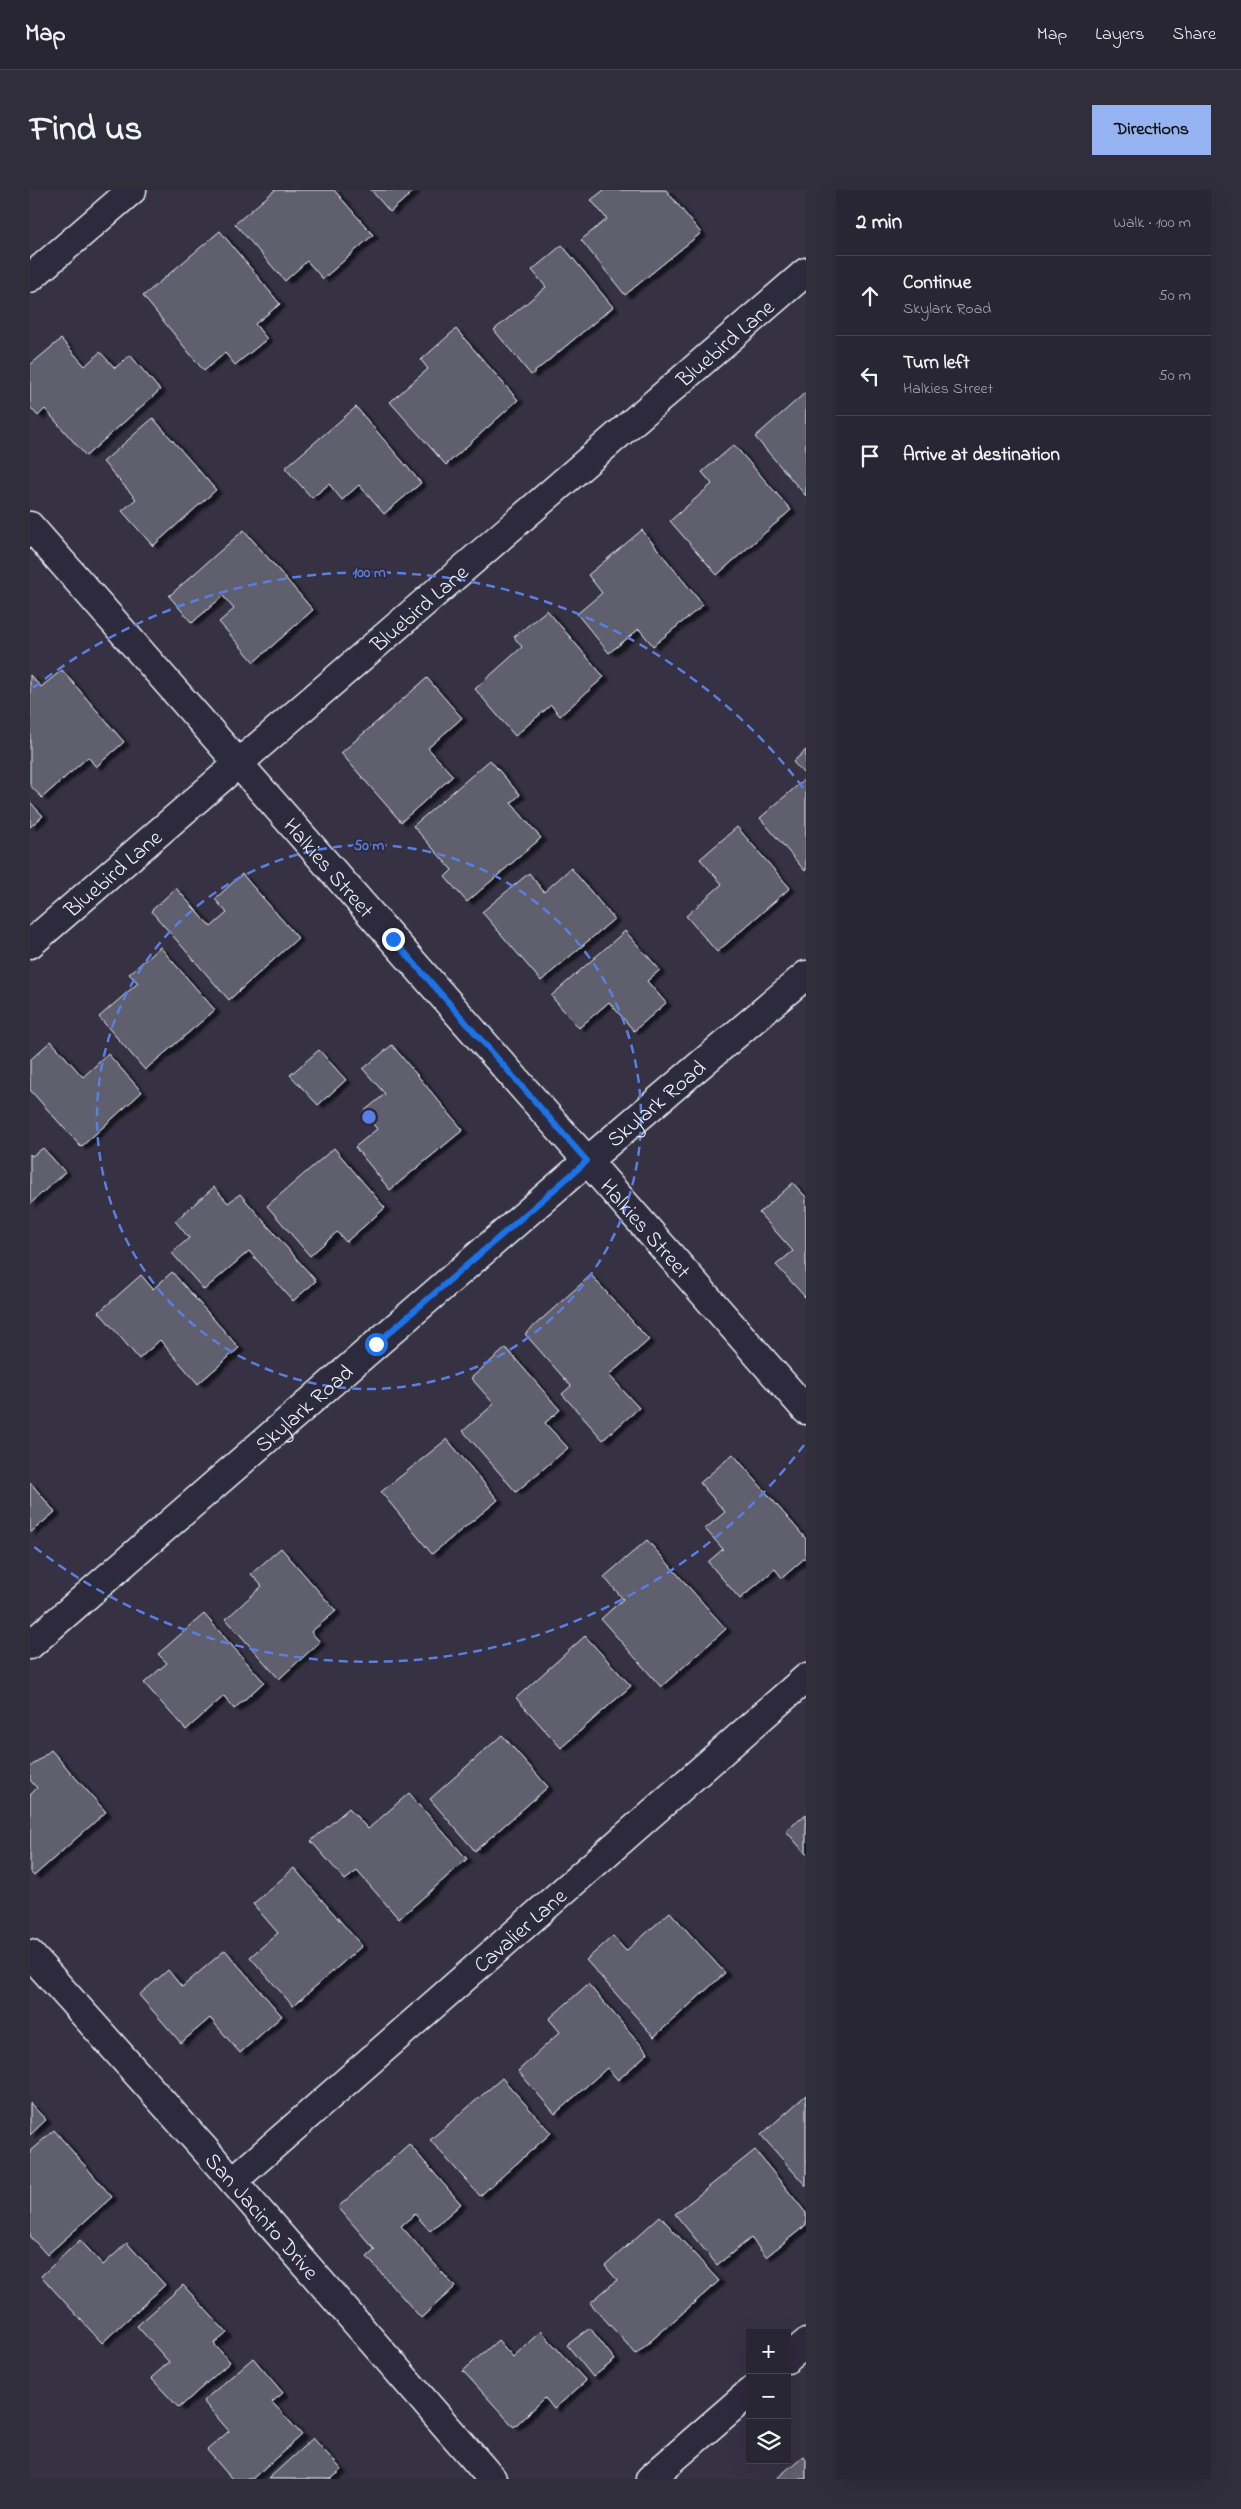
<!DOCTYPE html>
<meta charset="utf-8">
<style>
:root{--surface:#282633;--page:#302e3b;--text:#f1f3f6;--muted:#a5a5ac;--line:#44434e;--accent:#95b2f1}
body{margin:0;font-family:"Indie Flower",sans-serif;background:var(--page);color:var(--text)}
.controls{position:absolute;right:15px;bottom:15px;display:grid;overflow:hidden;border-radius:0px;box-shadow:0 5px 20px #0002}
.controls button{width:45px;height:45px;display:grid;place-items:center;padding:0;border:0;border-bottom:1px solid var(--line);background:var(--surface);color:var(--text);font:25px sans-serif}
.stop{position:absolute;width:15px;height:15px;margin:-11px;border:4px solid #1a73e8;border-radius:50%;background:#fff}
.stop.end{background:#1a73e8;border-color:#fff;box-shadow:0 1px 5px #0008}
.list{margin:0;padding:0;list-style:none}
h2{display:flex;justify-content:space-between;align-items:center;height:65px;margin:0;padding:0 20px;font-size:21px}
h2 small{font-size:16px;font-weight:400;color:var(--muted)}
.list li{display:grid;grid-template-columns:32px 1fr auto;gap:15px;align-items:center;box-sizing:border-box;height:80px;padding:0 20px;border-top:1px solid var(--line)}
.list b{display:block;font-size:19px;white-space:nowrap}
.list p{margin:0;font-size:16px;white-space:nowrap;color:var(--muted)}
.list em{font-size:16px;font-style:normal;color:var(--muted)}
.icon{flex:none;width:28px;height:28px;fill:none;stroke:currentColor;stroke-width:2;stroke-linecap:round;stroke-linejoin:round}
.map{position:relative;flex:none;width:776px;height:2289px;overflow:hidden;border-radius:0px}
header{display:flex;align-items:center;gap:30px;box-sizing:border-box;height:70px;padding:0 25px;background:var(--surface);border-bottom:1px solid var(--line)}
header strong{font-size:24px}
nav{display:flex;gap:28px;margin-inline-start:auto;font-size:18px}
.intro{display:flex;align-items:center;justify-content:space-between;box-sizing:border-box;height:120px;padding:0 30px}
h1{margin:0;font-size:35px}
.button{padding:12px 22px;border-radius:0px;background:var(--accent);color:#111;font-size:18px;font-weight:700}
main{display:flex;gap:30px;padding:0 30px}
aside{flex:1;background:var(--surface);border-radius:0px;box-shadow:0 5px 20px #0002}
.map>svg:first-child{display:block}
</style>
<header>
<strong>Map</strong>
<nav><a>Map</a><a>Layers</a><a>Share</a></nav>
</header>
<div class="intro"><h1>Find us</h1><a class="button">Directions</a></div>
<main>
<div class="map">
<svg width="776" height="2289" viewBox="0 0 776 2289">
<defs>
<filter id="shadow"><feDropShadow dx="5.5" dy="3" stdDeviation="1" flood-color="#0009"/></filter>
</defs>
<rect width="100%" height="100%" fill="#363244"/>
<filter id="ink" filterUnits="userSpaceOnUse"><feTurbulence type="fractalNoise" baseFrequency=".02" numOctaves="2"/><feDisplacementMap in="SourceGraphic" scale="10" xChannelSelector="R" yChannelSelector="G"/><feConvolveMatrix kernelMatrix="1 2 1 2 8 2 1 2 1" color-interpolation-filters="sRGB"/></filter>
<g filter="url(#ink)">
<!-- building -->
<path fill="#605e6e" stroke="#e8f1f8" filter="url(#shadow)" d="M245 0H304L343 45 293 89 277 71 255 91 205 34Z
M341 0H385L360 22Z
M574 0H636L671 43 595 105 551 50 577 29 561 10Z
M190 41 250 114 225 134 237 149 205 175 195 163 174 181 113 106Z
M532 55 583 117 501 185 464 140 516 97 502 80Z
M426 139 488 210 416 275 360 212 398 179 391 170Z
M31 149 55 176 70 162 85 178 100 165 130 200 56 266 15 219 8 226 0 217V175Z
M776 202V306L725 247Z
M326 217 391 293 354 324 329 295 312 310 299 294 282 308 255 278Z
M123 228 186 300 123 356 92 321 106 309 73 272Z
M704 255 761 320 687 385 640 331 682 294 672 282Z
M214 340 283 420 224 472 189 432 204 419 193 406 162 433 139 406Z
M612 340 673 415 623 456 609 439 579 463 547 424 572 403 558 385Z
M517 420 574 487 530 526 521 515 485 546 445 499 492 457 484 447Z
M32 480 94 552 66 577 58 567 12 608 0 595V485L11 497Z
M397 488 432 528 398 558 423 586 371 632 311 563Z
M776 560V586L763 572Z
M460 570 490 605 481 613 511 648 437 712 415 687 422 680 383 636Z
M776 588V680L775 681 730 628Z
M0 612 13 626 0 637Z
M707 637 760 698 687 762 656 726 692 694 670 669Z
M541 678 584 729 511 791 452 722 499 683 514 702Z
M212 684 268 748 199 810 121 721 146 698 181 737 197 723 185 709Z
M595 741 630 780 617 791 636 813 604 841 579 812 549 838 521 806Z
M130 757 185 820 115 880 69 827 108 793 99 784Z
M21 851 53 887 78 864 112 902 51 957 0 900V870Z
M362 855 433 940 360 1000 325 957 347 939 333 922 355 904 333 879Z
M289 860 316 890 288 915 260 885Z
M13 958 35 982 0 1014V964L2 966Z
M304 958 355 1018 316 1052 307 1042 280 1066 237 1016Z
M763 993 776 1007V1108L746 1075 763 1061 729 1023Z
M184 997 198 1013 210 1004 286 1091 263 1111 219 1061 174 1100 142 1063 159 1048 145 1031Z
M142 1082 209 1158 168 1194 130 1150 109 1169 69 1122 111 1085 123 1099Z
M561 1085 619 1150 579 1185 609 1218 573 1250 532 1204 541 1196 495 1144Z
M476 1158 530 1220 515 1233 538 1258 486 1302 433 1241 464 1214 441 1188Z
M417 1249 468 1310 402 1364 351 1302Z
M703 1264 776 1349V1367L752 1388 745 1379 710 1409 678 1372 693 1359 675 1339 695 1322 670 1293Z
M0 1292 25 1322 0 1343Z
M617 1350 696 1439 631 1497 571 1429 593 1409 574 1387Z
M251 1358 306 1421 281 1442 290 1452 249 1489 196 1429 232 1396 221 1384Z
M174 1424 234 1492 204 1519 194 1506 156 1540 114 1493 137 1473 128 1464Z
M555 1446 601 1496 531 1558 486 1508Z
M472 1545 518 1597 445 1661 400 1609Z
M21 1560 76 1622 4 1686 0 1682V1605L7 1598 0 1590V1577Z
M379 1603 437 1669 369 1729 327 1681 315 1690 281 1651 319 1618 338 1639Z
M776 1624V1664L756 1641Z
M264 1678 332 1756 263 1816 220 1767 248 1743 223 1714Z
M640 1722 695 1783 624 1847 556 1770 583 1746 596 1761Z
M195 1760 252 1826 210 1863 180 1828 151 1853 109 1805 138 1780 152 1797Z
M558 1794 618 1863 588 1890 577 1878 525 1924 488 1881 530 1842 519 1829Z
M472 1888 521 1943 450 2006 400 1950Z
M776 1905V1996L731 1945Z
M0 1913 16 1930 0 1945Z
M24 1940 82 2007 17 2065 0 2046V1961Z
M379 1954 431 2014 400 2041 385 2024 371 2036 425 2097 391 2128 337 2067 345 2060 308 2017Z
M725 1960 776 2023V2035L736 2067 721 2048 687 2075 645 2024Z
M630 2026 689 2091 606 2164 560 2113 587 2090 575 2076Z
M50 2050 73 2075 97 2053 135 2095 72 2153 11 2086Z
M153 2095 197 2143 184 2154 200 2172 149 2218 121 2188 139 2172 107 2136Z
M560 2138 585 2170 563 2187 537 2155Z
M511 2141 556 2191 524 2219 515 2208 484 2237 433 2181 468 2150 483 2167Z
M223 2168 253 2203 242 2212 272 2245 222 2289H202L177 2260 199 2241 173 2211Z
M283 2248 312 2280 301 2289H238Z
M773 2266 776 2269V2289H746Z"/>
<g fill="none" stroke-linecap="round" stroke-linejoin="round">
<defs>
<g id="street">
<path d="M0 88 102 0"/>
<path id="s1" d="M0 754 776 82"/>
<path id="s2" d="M0 1455 557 971 776 785"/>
<path id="s3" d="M0 1764 203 1991 462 2289"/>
<path id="s4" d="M203 1991 776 1488"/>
<path d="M757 2169 776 2153"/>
<path d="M620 2289 720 2202"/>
</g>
<g id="secondary">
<path id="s5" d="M0 336 776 1220"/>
</g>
</defs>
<!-- street casing -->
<use href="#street" stroke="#e8f1f8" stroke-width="31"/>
<!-- secondary casing -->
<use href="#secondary" stroke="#e8f1f8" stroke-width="31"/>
<!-- street -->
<use href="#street" stroke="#2f2a3d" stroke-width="28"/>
<!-- secondary -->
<use href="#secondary" stroke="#2f2a3d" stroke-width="28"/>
</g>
</g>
<g fill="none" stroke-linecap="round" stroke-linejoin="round" filter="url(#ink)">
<!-- route -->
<path stroke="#1a73e8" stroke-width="6" d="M346 1154 557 971 363 749"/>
</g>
<!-- distance rings -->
<g fill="none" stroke="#5a7fe2" stroke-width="2.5" stroke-dasharray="9 6">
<circle cx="339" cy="927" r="272"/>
<path d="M774 1255A545 545 0 0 1 3 1356M3 498A545 545 0 0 1 774 599"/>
</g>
<g text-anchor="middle" stroke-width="4" stroke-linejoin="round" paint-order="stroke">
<!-- street labels -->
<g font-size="22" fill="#e8f1f8" stroke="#2f2a3d">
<text dy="8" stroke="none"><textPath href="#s1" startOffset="919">Bluebird Lane</textPath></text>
<text dy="8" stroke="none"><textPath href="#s1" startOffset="514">Bluebird Lane</textPath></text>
<text dy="8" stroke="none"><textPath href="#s5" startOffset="454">Halkies Street</textPath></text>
<text dy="8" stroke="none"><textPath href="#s1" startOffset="109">Bluebird Lane</textPath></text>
<text dy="8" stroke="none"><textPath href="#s2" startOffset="828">Skylark Road</textPath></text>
<text dy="8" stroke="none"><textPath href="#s5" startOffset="934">Halkies Street</textPath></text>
<text dy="8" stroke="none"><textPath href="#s2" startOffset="362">Skylark Road</textPath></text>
<text dy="8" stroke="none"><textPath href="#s4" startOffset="381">Cavalier Lane</textPath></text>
<text dy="8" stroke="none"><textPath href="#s3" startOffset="350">San Jacinto Drive</textPath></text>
</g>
</g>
<circle cx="339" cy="927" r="8" fill="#5a7fe2" stroke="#2f2a3d" stroke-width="2.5"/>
<g font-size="15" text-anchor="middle" font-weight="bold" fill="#5a7fe2" stroke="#2f2a3d" stroke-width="4" stroke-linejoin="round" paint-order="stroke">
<text x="339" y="387">100 m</text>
<text x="339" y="660">50 m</text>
</g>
</svg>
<div class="controls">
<button>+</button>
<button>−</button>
<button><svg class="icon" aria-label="layers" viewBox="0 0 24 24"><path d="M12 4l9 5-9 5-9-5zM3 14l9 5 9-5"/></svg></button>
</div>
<div class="stop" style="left:346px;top:1154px"></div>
<div class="stop end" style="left:363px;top:749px"></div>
</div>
<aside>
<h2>2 min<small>Walk · 100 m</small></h2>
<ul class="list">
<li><svg class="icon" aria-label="ahead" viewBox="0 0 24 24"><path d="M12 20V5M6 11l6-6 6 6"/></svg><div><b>Continue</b><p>Skylark Road</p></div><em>50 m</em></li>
<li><svg class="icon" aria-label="left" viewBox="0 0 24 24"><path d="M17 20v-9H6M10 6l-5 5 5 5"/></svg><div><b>Turn left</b><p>Halkies Street</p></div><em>50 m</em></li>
<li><svg class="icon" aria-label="arrive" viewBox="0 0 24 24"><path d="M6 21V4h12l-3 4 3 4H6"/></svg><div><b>Arrive at destination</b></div></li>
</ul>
</aside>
</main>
